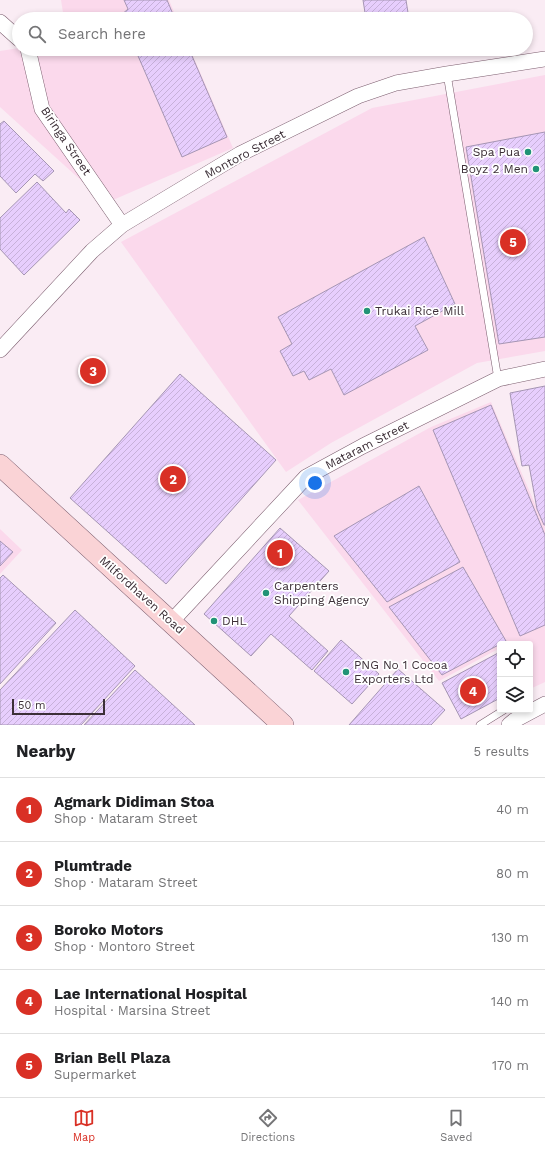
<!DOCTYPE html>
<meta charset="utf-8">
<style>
:root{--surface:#fff;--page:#f6f6f6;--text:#202124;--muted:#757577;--line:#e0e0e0;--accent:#d93025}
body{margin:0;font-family:"Work Sans",sans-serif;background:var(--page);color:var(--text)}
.controls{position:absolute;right:12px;bottom:12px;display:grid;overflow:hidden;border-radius:4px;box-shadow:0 2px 6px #0003}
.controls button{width:36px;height:36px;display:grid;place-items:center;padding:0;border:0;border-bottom:1px solid var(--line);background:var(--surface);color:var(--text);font:20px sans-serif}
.scale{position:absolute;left:12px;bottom:10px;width:93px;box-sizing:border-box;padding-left:4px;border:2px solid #3c2f37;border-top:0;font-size:11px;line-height:14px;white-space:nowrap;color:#3c2f37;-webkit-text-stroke:3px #fff;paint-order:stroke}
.you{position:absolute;left:315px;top:483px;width:14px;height:14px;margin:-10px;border:3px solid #fff;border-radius:50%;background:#1a73e8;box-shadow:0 0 0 6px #1a73e833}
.badge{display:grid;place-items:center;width:26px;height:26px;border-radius:50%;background:var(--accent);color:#fff;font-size:13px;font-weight:700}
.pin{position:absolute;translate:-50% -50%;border:2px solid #fff;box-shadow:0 1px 4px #0006}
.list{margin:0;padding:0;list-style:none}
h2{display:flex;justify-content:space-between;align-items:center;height:52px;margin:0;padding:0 16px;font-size:17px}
h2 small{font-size:13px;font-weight:400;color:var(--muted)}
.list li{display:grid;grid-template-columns:26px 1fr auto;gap:12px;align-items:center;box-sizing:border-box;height:64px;padding:0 16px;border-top:1px solid var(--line)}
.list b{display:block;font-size:15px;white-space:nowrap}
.list p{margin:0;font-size:13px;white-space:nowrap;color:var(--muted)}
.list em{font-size:13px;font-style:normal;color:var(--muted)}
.icon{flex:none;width:22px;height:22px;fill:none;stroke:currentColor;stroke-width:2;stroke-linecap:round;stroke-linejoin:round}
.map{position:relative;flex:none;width:545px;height:725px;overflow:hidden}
.search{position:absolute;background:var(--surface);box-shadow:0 2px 6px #0003;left:12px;right:12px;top:12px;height:44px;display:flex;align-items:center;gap:10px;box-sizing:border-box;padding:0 14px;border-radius:22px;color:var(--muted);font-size:15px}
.sheet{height:372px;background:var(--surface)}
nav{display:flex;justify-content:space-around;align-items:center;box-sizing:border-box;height:56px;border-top:1px solid var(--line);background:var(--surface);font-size:11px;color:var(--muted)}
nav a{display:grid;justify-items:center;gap:2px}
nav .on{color:var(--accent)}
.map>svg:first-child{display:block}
</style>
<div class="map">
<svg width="545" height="725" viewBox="0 0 545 725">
<defs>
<pattern id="building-hatch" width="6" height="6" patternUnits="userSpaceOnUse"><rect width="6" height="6" fill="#e7cefd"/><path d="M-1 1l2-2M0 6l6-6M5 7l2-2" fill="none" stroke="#c7b1d9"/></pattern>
</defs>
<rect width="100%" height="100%" fill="#faecf4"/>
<!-- built -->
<path fill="#fbd9ec" d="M61 0H169L177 19H64Z
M19 48V49H190L233 148 106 203 0 107V51Z
M545 75V351L477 363 331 443 286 472 121 242 372 108Z
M491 402 545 527V682L530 689V644H500V648L439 681 298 500 431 427Z
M0 529 22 550 0 574Z"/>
<!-- building -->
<path fill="url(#building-hatch)" stroke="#a595b3" d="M124 0H167L175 19H122L120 16 128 9Z
M363 0H406L409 19H366Z
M135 49H189L227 137 182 157Z
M4 121 54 171 43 181 35 174 16 193 0 176V124Z
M545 132V337L499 344 466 147Z
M37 182 66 213 69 209 80 220 24 275 0 249V218Z
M424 237 455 304 415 326 428 350 344 395 331 369 309 380 304 371 293 376 280 351 292 344 278 317Z
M180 374 276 460 166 584 70 498Z
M545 386V525H544L537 509 529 465 522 466 510 393Z
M491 405 545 535V625L520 636 433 430Z
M419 486 460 562 387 602 334 536Z
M280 528 329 571 289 616 328 651 312 670 271 634 251 656 204 614Z
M0 541 13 552 0 566Z
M463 567 506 641 442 675 389 607Z
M3 575 56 623 0 684V578Z
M75 610 135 666 81 725H0V690Z
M341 640 379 674 352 704 314 671Z
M500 652V698L461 719 442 683Z
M398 669 445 710 431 725H349Z
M135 670 195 725H84Z"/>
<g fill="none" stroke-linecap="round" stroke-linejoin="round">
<defs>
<path id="service" d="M447 74 498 379
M480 725 504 710"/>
<path id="minor" d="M0 22 19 39
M28 49 42 109 122 225
M0 350 92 251 122 225 240 154 358 96 396 83 447 74 545 59
M171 622 306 477 363 446 498 379 545 369
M509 725 515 720 545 704"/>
<path id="secondary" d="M0 465 283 725"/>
</defs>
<!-- service casing -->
<use href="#service" stroke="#7c5e6f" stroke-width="8"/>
<!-- minor casing -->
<use href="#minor" stroke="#7c5e6f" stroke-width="16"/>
<!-- secondary casing -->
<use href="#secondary" stroke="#7c5e6f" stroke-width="22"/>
<!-- service -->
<use href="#service" stroke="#fff" stroke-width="7"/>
<!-- minor -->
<use href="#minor" stroke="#fff" stroke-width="15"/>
<!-- secondary -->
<use href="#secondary" stroke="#fad3d6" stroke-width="21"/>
</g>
<!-- markers -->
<g fill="#219376" stroke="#fff" stroke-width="1.5">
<circle cx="528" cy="152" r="4"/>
<circle cx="536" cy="169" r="4"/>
<circle cx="367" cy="311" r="4"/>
<circle cx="266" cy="593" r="4"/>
<circle cx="214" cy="621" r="4"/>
<circle cx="346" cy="672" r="4"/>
</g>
<g text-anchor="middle" stroke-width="3.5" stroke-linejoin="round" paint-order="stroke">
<!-- street labels -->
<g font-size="12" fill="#3c2f37" stroke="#fff">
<text transform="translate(66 141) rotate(56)" y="4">Biringa Street</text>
<text transform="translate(245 154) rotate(-28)" y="4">Montoro Street</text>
<text transform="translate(367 445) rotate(-27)" y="4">Mataram Street</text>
<text transform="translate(142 595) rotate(42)" y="4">Milfordhaven Road</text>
</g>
<!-- poi labels -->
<g font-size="12" fill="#3c2f37" stroke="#fff" text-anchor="start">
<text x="520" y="156" text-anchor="end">Spa Pua</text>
<text x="528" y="173" text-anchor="end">Boyz 2 Men</text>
<text x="375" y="315">Trukai Rice Mill</text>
<text x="274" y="590">Carpenters<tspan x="274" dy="14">Shipping Agency</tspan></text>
<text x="222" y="625">DHL</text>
<text x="354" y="669">PNG No 1 Cocoa<tspan x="354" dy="14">Exporters Ltd</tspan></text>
</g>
</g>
</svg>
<div class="controls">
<button><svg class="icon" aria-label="locate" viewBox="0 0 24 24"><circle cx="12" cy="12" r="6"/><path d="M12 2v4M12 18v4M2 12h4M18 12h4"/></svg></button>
<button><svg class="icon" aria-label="layers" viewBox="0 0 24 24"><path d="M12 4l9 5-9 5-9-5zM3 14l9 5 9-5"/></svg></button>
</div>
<div class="scale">50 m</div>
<div class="you"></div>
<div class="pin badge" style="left:280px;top:553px">1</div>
<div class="pin badge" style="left:173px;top:479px">2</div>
<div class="pin badge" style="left:93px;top:371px">3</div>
<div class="pin badge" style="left:473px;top:691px">4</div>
<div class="pin badge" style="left:513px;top:242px">5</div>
<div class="search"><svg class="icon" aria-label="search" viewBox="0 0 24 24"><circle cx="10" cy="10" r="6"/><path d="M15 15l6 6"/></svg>Search here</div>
</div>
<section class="sheet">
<h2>Nearby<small>5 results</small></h2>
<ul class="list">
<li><span class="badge">1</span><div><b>Agmark Didiman Stoa</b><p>Shop · Mataram Street</p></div><em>40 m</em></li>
<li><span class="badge">2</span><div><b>Plumtrade</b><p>Shop · Mataram Street</p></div><em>80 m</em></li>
<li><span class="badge">3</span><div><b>Boroko Motors</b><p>Shop · Montoro Street</p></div><em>130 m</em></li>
<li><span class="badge">4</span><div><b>Lae International Hospital</b><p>Hospital · Marsina Street</p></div><em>140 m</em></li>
<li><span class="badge">5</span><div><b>Brian Bell Plaza</b><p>Supermarket</p></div><em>170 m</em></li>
</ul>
</section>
<nav>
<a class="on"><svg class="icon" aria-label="map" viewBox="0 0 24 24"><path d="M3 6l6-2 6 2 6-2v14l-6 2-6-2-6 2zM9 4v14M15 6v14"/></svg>Map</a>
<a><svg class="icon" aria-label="directions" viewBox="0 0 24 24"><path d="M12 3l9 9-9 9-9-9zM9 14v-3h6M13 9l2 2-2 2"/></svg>Directions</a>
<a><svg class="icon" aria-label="saved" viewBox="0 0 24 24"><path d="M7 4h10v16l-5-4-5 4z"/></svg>Saved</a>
</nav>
